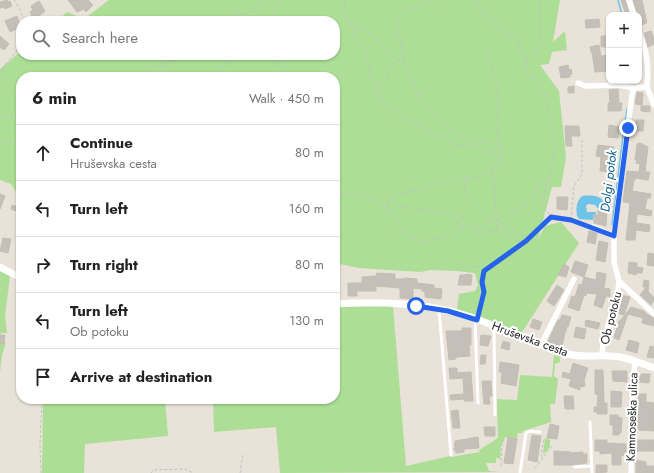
<!DOCTYPE html>
<meta charset="utf-8">
<style>
:root{--surface:#fff;--page:#f2f2f2;--text:#222;--muted:#767676;--line:#e0e0e0}
body{margin:0;font-family:Jost,sans-serif;background:var(--page);color:var(--text)}
.controls{position:absolute;right:12px;top:12px;display:grid;overflow:hidden;border-radius:8px;box-shadow:0 1px 3px #0004}
.controls button{width:36px;height:36px;display:grid;place-items:center;padding:0;border:0;border-bottom:1px solid var(--line);background:var(--surface);color:var(--text);font:20px sans-serif}
.stop{position:absolute;width:12px;height:12px;margin:-9px;border:3px solid #2563eb;border-radius:50%;background:#fff}
.stop.end{background:#2563eb;border-color:#fff;box-shadow:0 1px 4px #0008}
.list{margin:0;padding:0;list-style:none}
h2{display:flex;justify-content:space-between;align-items:center;height:52px;margin:0;padding:0 16px;font-size:17px}
h2 small{font-size:13px;font-weight:400;color:var(--muted)}
.list li{display:grid;grid-template-columns:26px 1fr auto;gap:12px;align-items:center;box-sizing:border-box;height:56px;padding:0 16px;border-top:1px solid var(--line)}
.list b{display:block;font-size:15px;white-space:nowrap}
.list p{margin:0;font-size:13px;white-space:nowrap;color:var(--muted)}
.list em{font-size:13px;font-style:normal;color:var(--muted)}
.icon{flex:none;width:22px;height:22px;fill:none;stroke:currentColor;stroke-width:2;stroke-linecap:round;stroke-linejoin:round}
.map{position:relative;flex:none;width:654px;height:473px;overflow:hidden}
.search{position:absolute;background:var(--surface);box-shadow:0 1px 3px #0004;left:16px;top:16px;width:324px;height:44px;display:flex;align-items:center;gap:10px;box-sizing:border-box;padding:0 14px;border-radius:16px;color:var(--muted);font-size:15px}
.panel{position:absolute;background:var(--surface);box-shadow:0 1px 3px #0004;left:16px;top:72px;width:324px;height:332px;border-radius:16px}
.map>svg:first-child{display:block}
</style>
<div class="map">
<svg width="654" height="473" viewBox="0 0 654 473">
<rect width="100%" height="100%" fill="#e9e2d8"/>
<!-- green -->
<path fill="#acde96" d="M109 0H560L553 42 565 31 567 50 552 52 549 64 540 65 559 91 566 157 561 187H552L538 239 545 226 561 222 579 243 521 334 457 310 459 294 475 291 478 285 475 273 456 271 431 270 420 272 359 268 335 263V77H21V200L11 184 0 180V69L21 51V55H335V21H57L67 12 84 19Z
M0 271 10 276 5 316 7 333H1L0 343H6L2 355 0 373Z
M393 306 406 466 450 456 451 457 480 452 479 450 498 438 497 399 517 400 520 375 552 377 554 355 560 357V362L555 364 554 376 558 379 555 404H550L551 422 523 431 522 433H518L517 439 505 437 504 441 501 445 500 459 496 458V463H486L489 471 500 472 280 473 276 427 214 432 213 399H335V307Z
M43 399H165L168 436 85 444 84 473H42Z
M545 438 550 440V447L543 455Z"/>
<!-- water -->
<path fill="#6dc4e8" d="M582 196C592 195 604 195 606 207L605 209 599 210 595 205 588 204 586 206 587 212H596V214L594 215 593 220 579 219 577 216C576 208 576 202 582 196Z"/>
<g fill="none" stroke-linecap="round" stroke-linejoin="round">
<!-- stream -->
<path stroke="#6dc4e8" stroke-width="1.5" d="M618 0 622 15
M633 81V83
M612 225 622 144 627 109"/>
</g>
<!-- building -->
<path fill="#c4bfb8" stroke="#c4beb2" d="M7 0 8 2 10 1 12 6 5 9V7L0 8V2Z
M68 0H88L93 5 86 12 84 9 77 12Z
M621 0H625L630 15H626Z
M633 0H642L647 23 641 25Z
M39 1 45 11 34 20 30 12 33 10 31 6Z
M17 16 21 27 10 32 5 21Z
M599 19 600 27 586 28 585 20Z
M651 31 654 38V44L648 47 644 33Z
M0 36 9 44 4 50 0 47Z
M601 36H609V47H601Z
M599 45 601 56 609 55V71L595 72 592 52H591L590 47Z
M568 65 569 70 571 69 572 74H570V77L561 78 559 67Z
M574 86V93H568V87Z
M618 89 619 103H622L621 111H608V103H610L609 90Z
M637 92 643 93 642 105 635 104Z
M641 106H650V112L641 111Z
M636 120H644L643 131H635Z
M609 125 619 127 618 138 608 137Z
M565 126H579L580 136H571L572 146H566Z
M640 143 648 147 645 172H650L648 180 635 178V180H634L632 191 651 194 650 198H647L645 209 652 211 651 216 637 214 636 223 650 225 649 232 636 230 635 240H626L630 203 623 202 627 171 639 172 640 164 636 163 637 160H635L637 144Z
M598 145 614 147 610 172 600 171 601 157 596 156Z
M0 194 5 196 0 209Z
M557 197H568L567 210 557 209Z
M12 205 21 208V213L11 209Z
M598 210 607 211 606 226 594 223V215H598Z
M589 231 597 233 595 244 587 242Z
M3 238 11 239 8 253 0 251Z
M599 241 608 243 605 262 596 260Z
M648 253 654 254V266L647 265Z
M575 261 588 265 584 277 571 272Z
M629 262 637 263V267L643 268 642 273H636V275L628 273Z
M564 264 569 267 566 277 558 275Z
M597 272 606 274 604 288 610 289V297L606 296 602 308 594 305 597 294 587 293 586 296 584 295 579 311 568 307 572 296 575 297 579 284 582 285 584 277 596 280Z
M377 273 395 274V279H404V278L417 279V283L434 285V288L442 289 441 299 425 297V292L422 291V289L413 288V299L400 298V288L376 286V291H357V296H348V283H362V277L376 276Z
M466 274 472 275 471 285H458L460 275H465Z
M644 280 649 281 648 292 654 297V301L651 305 640 295 646 287H643Z
M557 285 564 290 554 306 547 301Z
M621 295 630 297 624 315 617 313Z
M631 307 644 311 647 314 654 318V326L642 323 643 318 628 314 619 340 614 338 619 321H620Z
M562 315 571 317 568 327 567 326 566 332H565L562 347 548 343 549 339 558 320H560Z
M533 319 542 322 539 330 530 327Z
M586 320 600 323 598 329 585 326Z
M576 327 586 329 584 339 574 337Z
M462 328H471V345H469L470 356 456 357V359L449 360 446 331H462Z
M0 335H5L4 344 0 343Z
M481 335 491 336 488 346 480 345Z
M629 340 639 343 637 353 626 350Z
M503 341 510 343 509 350 501 348Z
M650 346 654 347V358L647 357Z
M481 355H486L485 364H480Z
M500 362 519 365 516 386 501 383 502 372H499Z
M573 363 588 368 584 380 585 386 580 387V390L569 386 571 379 562 377 563 372 570 374Z
M449 368H457V373L471 372 473 401H464V399L451 400 450 395 464 394 463 378 450 379Z
M595 370H603L604 403H607V414H597V412H594V407H597L598 395 595 394Z
M612 371H627V382L613 381Z
M641 374H650L649 383 638 382V376H641Z
M482 381H491L492 396H489L490 404H484Z
M611 391 622 392 621 407H611Z
M639 394H646V402L654 403V431L637 430Z
M564 396H573L574 409H565Z
M458 410 460 428H453L451 411Z
M610 415H618V417L622 418 621 433H619V435H613V425H610Z
M550 424 559 426 557 439 547 438Z
M484 427H495V436H485Z
M532 435 541 436 537 462 528 460Z
M478 437 479 448 464 449V452L456 453 455 450H454L455 441Z
M508 437 517 439 513 464 504 463Z
M595 440H607V443L626 444V455L621 456V465H612V453L600 454V451H595Z
M637 440H654V451H637Z
M554 451 571 452V453L583 452V454H587V463L572 465H554Z
M636 460 646 462V466H654V473H636Z
M596 465H607V472L596 473Z"/>
<g fill="none" stroke-linecap="round" stroke-linejoin="round">
<!-- path -->
<path stroke="#c2c2c2" stroke-width="1" stroke-dasharray="3 2" stroke-linecap="butt" d="M14 0 16 2 25 21
M345 0 344 4 346 17 353 30 356 39 366 52 371 79 385 104 407 119 440 135 455 145 470 144 495 154 502 159
M434 0 407 10 400 14 397 20V27L401 42 402 53 418 97 448 129 471 141 492 144 500 147 503 151 502 159 497 166 478 177 439 182 426 188 404 193 391 198 387 201V206L402 231 415 239 423 241 439 238 468 227 480 226 496 220 519 234 526 236 536 232 551 217
M476 0C487 21 495 28 516 36L523 57 528 58
M348 19 354 26 376 37 384 50 396 58 404 61
M221 21C225 19 229 17 234 16 248 12 253 14 261 0
M270 21 279 0
M487 50 490 58 499 97 496 130 500 147
M271 55 291 77
M128 77 148 71 184 55
M200 77 213 74 239 55
M0 83 4 66 21 46
M379 91V84L388 77 389 67 395 62 404 61
M0 117 21 116
M0 139 4 142H21
M491 169 494 179 497 230
M465 179 464 190 466 199 477 205 495 220
M549 179 545 187 543 205 551 217
M335 193C357 194 372 195 390 211
M387 201C411 212 440 209 465 218L457 223 468 227
M551 217 571 220 589 226
M496 220 526 205 532 199 538 184 550 178 556 143 549 121 550 116 542 85 528 74 526 68 528 58 535 56 540 42 539 11 541 0
M571 220 574 186 582 174V140
M477 233 497 231 518 241H526L534 234
M457 268 489 266 526 241
M479 313C480 307 482 300 483 294 485 283 478 276 488 267
M542 457 541 456 544 439
M501 466 502 445 504 441
M535 468 553 445
M41 473 40 445 42 399
M151 473 153 470 185 469 193 473
M240 473 243 454"/>
<!-- service -->
<path stroke="#fff" stroke-width="3" d="M439 309 451 455
M475 319 478 403
M494 326 495 415
M590 422 592 473
M574 467 591 466
M520 473 526 433 530 431 540 432"/>
<!-- minor -->
<path stroke="#fff" stroke-width="5.5" d="M629 0 634 15
M578 83 586 86 619 85 634 88
M647 87 654 105
M593 227 614 236
M619 281 654 314
M541 345 574 279
M602 355 603 344 618 290 619 281 614 262V236L632 95 634 88 647 87C649 64 647 53 639 32
M631 473 633 384 635 361"/>
<!-- tertiary -->
<path stroke="#fff" stroke-width="7" d="M0 267 21 278
M335 304C380 301 427 302 471 317 503 328 534 345 568 354 582 358 596 355 610 356 625 356 640 363 654 368"/>
</g>
<g fill="none" stroke-linecap="round" stroke-linejoin="round">
<!-- route -->
<path stroke="#2563eb" stroke-width="5" d="M416 306 448 311 477 320 484 292 482 282 484 271 526 241 551 217 571 220 614 236 628 128"/>
</g>
<g text-anchor="middle" stroke-width="4" stroke-linejoin="round" paint-order="stroke">
<!-- street labels -->
<g font-size="12" fill="#262626" stroke="#fff">
<text transform="translate(611 318) rotate(-76)" y="4">Ob potoku</text>
<text transform="translate(530 339) rotate(20)" y="4">Hruševska cesta</text>
<text transform="translate(632 417) rotate(-88)" y="4">Kamnoseška ulica</text>
</g>
<!-- water labels -->
<g font-size="13" font-style="italic" fill="#12618f" stroke="#fff">
<text transform="translate(608 181) rotate(-83)" y="5">Dolgi potok</text>
</g>
</g>
</svg>
<div class="controls">
<button>+</button>
<button>−</button>
</div>
<div class="stop" style="left:416px;top:306px"></div>
<div class="stop end" style="left:628px;top:128px"></div>
<div class="search"><svg class="icon" aria-label="search" viewBox="0 0 24 24"><circle cx="10" cy="10" r="6"/><path d="M15 15l6 6"/></svg>Search here</div>
<section class="panel">
<h2>6 min<small>Walk · 450 m</small></h2>
<ul class="list">
<li><svg class="icon" aria-label="ahead" viewBox="0 0 24 24"><path d="M12 20V5M6 11l6-6 6 6"/></svg><div><b>Continue</b><p>Hruševska cesta</p></div><em>80 m</em></li>
<li><svg class="icon" aria-label="left" viewBox="0 0 24 24"><path d="M17 20v-9H6M10 6l-5 5 5 5"/></svg><div><b>Turn left</b></div><em>160 m</em></li>
<li><svg class="icon" aria-label="right" viewBox="0 0 24 24"><path d="M7 20v-9h11M14 6l5 5-5 5"/></svg><div><b>Turn right</b></div><em>80 m</em></li>
<li><svg class="icon" aria-label="left" viewBox="0 0 24 24"><path d="M17 20v-9H6M10 6l-5 5 5 5"/></svg><div><b>Turn left</b><p>Ob potoku</p></div><em>130 m</em></li>
<li><svg class="icon" aria-label="arrive" viewBox="0 0 24 24"><path d="M6 21V4h12l-3 4 3 4H6"/></svg><div><b>Arrive at destination</b></div></li>
</ul>
</section>
</div>
